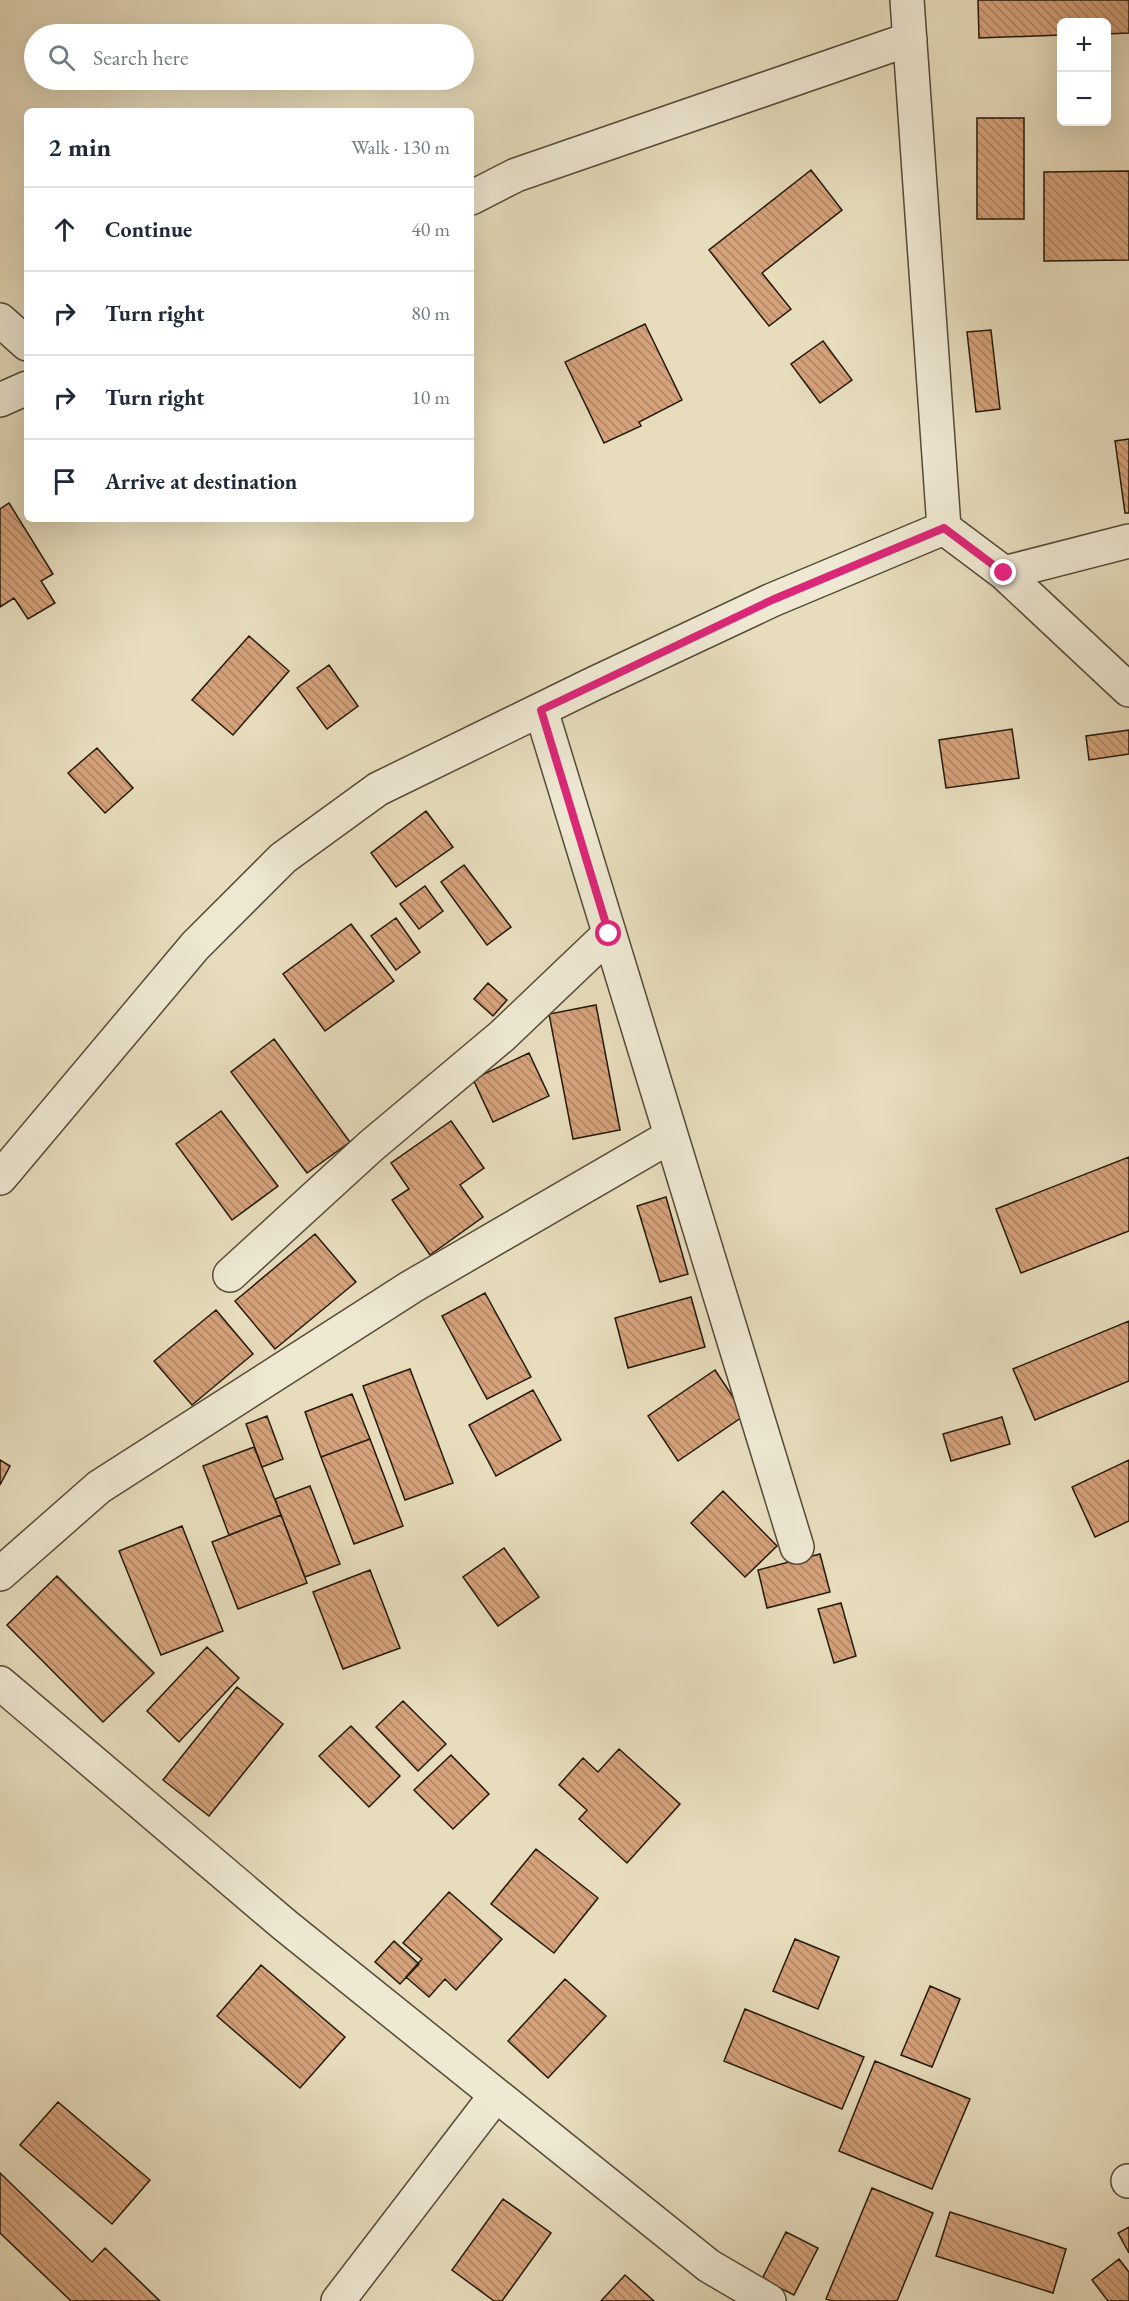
<!DOCTYPE html>
<meta charset="utf-8">
<style>
:root{--surface:#fff;--page:#f2f2f3;--text:#1f2937;--muted:#747a83;--line:#e0e1e3}
body{margin:0;font-family:"EB Garamond",serif;background:var(--page);color:var(--text)}
.controls{position:absolute;right:18px;top:18px;display:grid;overflow:hidden;border-radius:9px;box-shadow:0 6px 24px #0002}
.controls button{width:54px;height:54px;display:grid;place-items:center;padding:0;border:0;border-bottom:2px solid var(--line);background:var(--surface);color:var(--text);font:30px sans-serif}
.stop{position:absolute;width:18px;height:18px;margin:-14px;border:4px solid #db2777;border-radius:50%;background:#fff}
.stop.end{background:#db2777;border-color:#fff;box-shadow:0 2px 6px #0008}
.list{margin:0;padding:0;list-style:none}
h2{display:flex;justify-content:space-between;align-items:center;height:78px;margin:0;padding:0 24px;font-size:26px}
h2 small{font-size:20px;font-weight:400;color:var(--muted)}
.list li{display:grid;grid-template-columns:39px 1fr auto;gap:18px;align-items:center;box-sizing:border-box;height:84px;padding:0 24px;border-top:2px solid var(--line)}
.list b{display:block;font-size:22px;white-space:nowrap}
.list em{font-size:20px;font-style:normal;color:var(--muted)}
.icon{flex:none;width:33px;height:33px;fill:none;stroke:currentColor;stroke-width:2;stroke-linecap:round;stroke-linejoin:round}
.map{position:relative;flex:none;width:1129px;height:2301px;overflow:hidden}
.search{position:absolute;background:var(--surface);box-shadow:0 6px 24px #0002;left:24px;top:24px;width:450px;height:66px;display:flex;align-items:center;gap:15px;box-sizing:border-box;padding:0 21px;border-radius:33px;color:var(--muted);font-size:22px}
.panel{position:absolute;background:var(--surface);box-shadow:0 6px 24px #0002;left:24px;top:108px;width:450px;height:414px;border-radius:9px}
.map>svg:first-child{display:block}
</style>
<div class="map">
<svg width="1129" height="2301" viewBox="0 0 1129 2301">
<defs>
<pattern id="building-back-hatch" width="6" height="6" patternUnits="userSpaceOnUse" patternTransform="scale(1.5)"><rect width="6" height="6" fill="#d5a27b"/><path d="M-1 5l2 2M0 0l6 6M5-1l2 2" fill="none" stroke="#ad8363"/></pattern>
</defs>
<rect width="100%" height="100%" fill="#e7ddbd"/>
<filter id="stains"><feTurbulence type="fractalNoise" baseFrequency=".00333" numOctaves="4"/><feColorMatrix values="0 0 0 0 .2 0 0 0 0 .09 0 0 0 0 .02 0 0 0 .5 -.17"/></filter>
<radialGradient id="worn" r=".72"><stop offset=".6" stop-color="#630" stop-opacity="0"/><stop offset="1" stop-color="#630" stop-opacity=".3"/></radialGradient>
<!-- building -->
<path fill="url(#building-back-hatch)" stroke="#25190a" stroke-width="1.5" d="M978 0H1129V33L1106 34V22H1062V35L979 38Z
M977 118H1024V219H977Z
M811 170 842 210 762 273 791 309 769 326 709 250Z
M1129 171V260L1044 261V172Z
M645 324 682 400 639 422 641 426 604 443 565 362Z
M991 330 1000 409 976 412 967 332Z
M823 341 852 380 820 403 791 364Z
M1129 439V513H1125L1115 441Z
M9 503 53 574 41 581 55 603 28 619 14 598 0 607V509Z
M249 636 289 671 233 735 192 700Z
M329 665 358 706 327 729 297 688Z
M1012 729 1019 778 946 788 939 740Z
M1129 730V754L1089 760 1086 736Z
M97 748 133 788 105 813 68 773Z
M426 811 453 847 396 887 371 853Z
M464 865 511 927 487 945 441 882Z
M425 886 443 911 419 929 400 904Z
M396 918 420 952 396 970 371 936Z
M351 924 394 981 325 1031 283 974Z
M488 983 507 1000 493 1016 474 999Z
M596 1005 620 1130 573 1139 549 1014Z
M274 1039 350 1142 307 1173 231 1072Z
M529 1053 549 1096 493 1122 473 1079Z
M221 1111 278 1186 232 1220 176 1144Z
M451 1121 484 1168 460 1185 483 1217 430 1255 392 1200 409 1189 391 1163Z
M1129 1157V1231L1021 1273 996 1209Z
M666 1197 688 1274 660 1282 637 1206Z
M315 1234 356 1282 275 1349 235 1301Z
M485 1293 531 1377 487 1399 442 1316Z
M691 1297 705 1347 628 1368 615 1318Z
M216 1310 253 1354 192 1405 154 1361Z
M1129 1321V1381L1035 1420 1013 1369Z
M410 1369 453 1483 405 1500 363 1386Z
M715 1370 745 1415 678 1461 648 1416Z
M533 1390 561 1440 496 1476 469 1425Z
M352 1394 370 1439 321 1457 305 1412Z
M267 1416 283 1459 262 1467 246 1424Z
M1002 1417 1010 1444 951 1461 943 1434Z
M370 1439 403 1526 354 1544 321 1457Z
M254 1447 281 1515 229 1535 203 1466Z
M0 1460 10 1466 0 1485Z
M1129 1460V1521L1095 1537 1072 1487Z
M310 1486 340 1564 305 1577 275 1499Z
M723 1491 777 1546 745 1577 691 1523Z
M281 1515 307 1583 238 1609 212 1542Z
M182 1526 223 1631 161 1655 119 1551Z
M504 1548 539 1597 498 1626 463 1577Z
M820 1554 830 1592 767 1608 758 1570Z
M370 1570 400 1648 343 1669 313 1592Z
M57 1576 154 1673 103 1722 7 1625Z
M841 1603 856 1656 834 1663 818 1609Z
M207 1647 239 1678 179 1742 147 1711Z
M237 1687 283 1724 209 1816 163 1780Z
M403 1701 446 1744 418 1771 376 1727Z
M351 1726 400 1776 369 1807 319 1756Z
M619 1749 680 1804 627 1863 579 1819 587 1810 559 1785 583 1758 598 1772Z
M451 1755 489 1794 453 1829 414 1790Z
M536 1849 598 1898 554 1953 491 1904Z
M449 1892 502 1939 456 1990 445 1979 429 1997 406 1977 422 1959 403 1943Z
M795 1939 839 1957 818 2009 773 1991Z
M394 1941 419 1964 400 1984 375 1962Z
M261 1965 345 2037 300 2088 217 2016Z
M565 1979 606 2016 548 2078 508 2041Z
M930 1986 960 1999 932 2067 901 2055Z
M745 2009 864 2057 842 2109 724 2061Z
M875 2061 970 2099 932 2189 839 2151Z
M58 2102 150 2180 112 2224 20 2145Z
M0 2173 92 2262 105 2248 160 2301H71L0 2233Z
M872 2188 933 2213 897 2301H832L826 2299Z
M503 2199 551 2233 502 2301H494L452 2270Z
M950 2212 1066 2249 1053 2293 936 2256Z
M1129 2227V2253L1118 2233Z
M786 2232 818 2248 794 2295 762 2279Z
M1119 2259 1129 2272V2301H1108L1092 2280Z
M625 2275 654 2301H601Z"/>
<g fill="none" stroke-linecap="round" stroke-linejoin="round">
<defs>
<path id="minor" d="M907 0 944 528 1004 573 1129 690
M471 198 516 175 910 39
M0 320 27 344
M0 400 27 388
M1004 573 1129 541
M541 710 797 1547
M0 1178 195 946 283 858 378 789 591 685 772 600 944 528
M230 1275 371 1146 502 1036 609 934
M0 1574 99 1487 411 1287 671 1136
M0 1683 286 1926 709 2266 769 2301
M1128 2181H1129
M338 2301 496 2095"/>
</defs>
<!-- minor casing -->
<use href="#minor" stroke="#564a37" stroke-width="36"/>
<!-- minor -->
<use href="#minor" stroke="#efe9d4" stroke-width="33"/>
</g>
<g fill="none" stroke-linecap="round" stroke-linejoin="round">
<!-- route -->
<path stroke="#db2777" stroke-width="8" d="M609 934 541 710 772 600 944 528 1004 573"/>
</g>
<rect width="100%" height="100%" filter="url(#stains)"/>
<rect width="100%" height="100%" fill="url(#worn)"/>
</svg>
<div class="controls">
<button>+</button>
<button>−</button>
</div>
<div class="stop" style="left:609px;top:934px"></div>
<div class="stop end" style="left:1004px;top:573px"></div>
<div class="search"><svg class="icon" aria-label="search" viewBox="0 0 24 24"><circle cx="10" cy="10" r="6"/><path d="M15 15l6 6"/></svg>Search here</div>
<section class="panel">
<h2>2 min<small>Walk · 130 m</small></h2>
<ul class="list">
<li><svg class="icon" aria-label="ahead" viewBox="0 0 24 24"><path d="M12 20V5M6 11l6-6 6 6"/></svg><div><b>Continue</b></div><em>40 m</em></li>
<li><svg class="icon" aria-label="right" viewBox="0 0 24 24"><path d="M7 20v-9h11M14 6l5 5-5 5"/></svg><div><b>Turn right</b></div><em>80 m</em></li>
<li><svg class="icon" aria-label="right" viewBox="0 0 24 24"><path d="M7 20v-9h11M14 6l5 5-5 5"/></svg><div><b>Turn right</b></div><em>10 m</em></li>
<li><svg class="icon" aria-label="arrive" viewBox="0 0 24 24"><path d="M6 21V4h12l-3 4 3 4H6"/></svg><div><b>Arrive at destination</b></div></li>
</ul>
</section>
</div>
